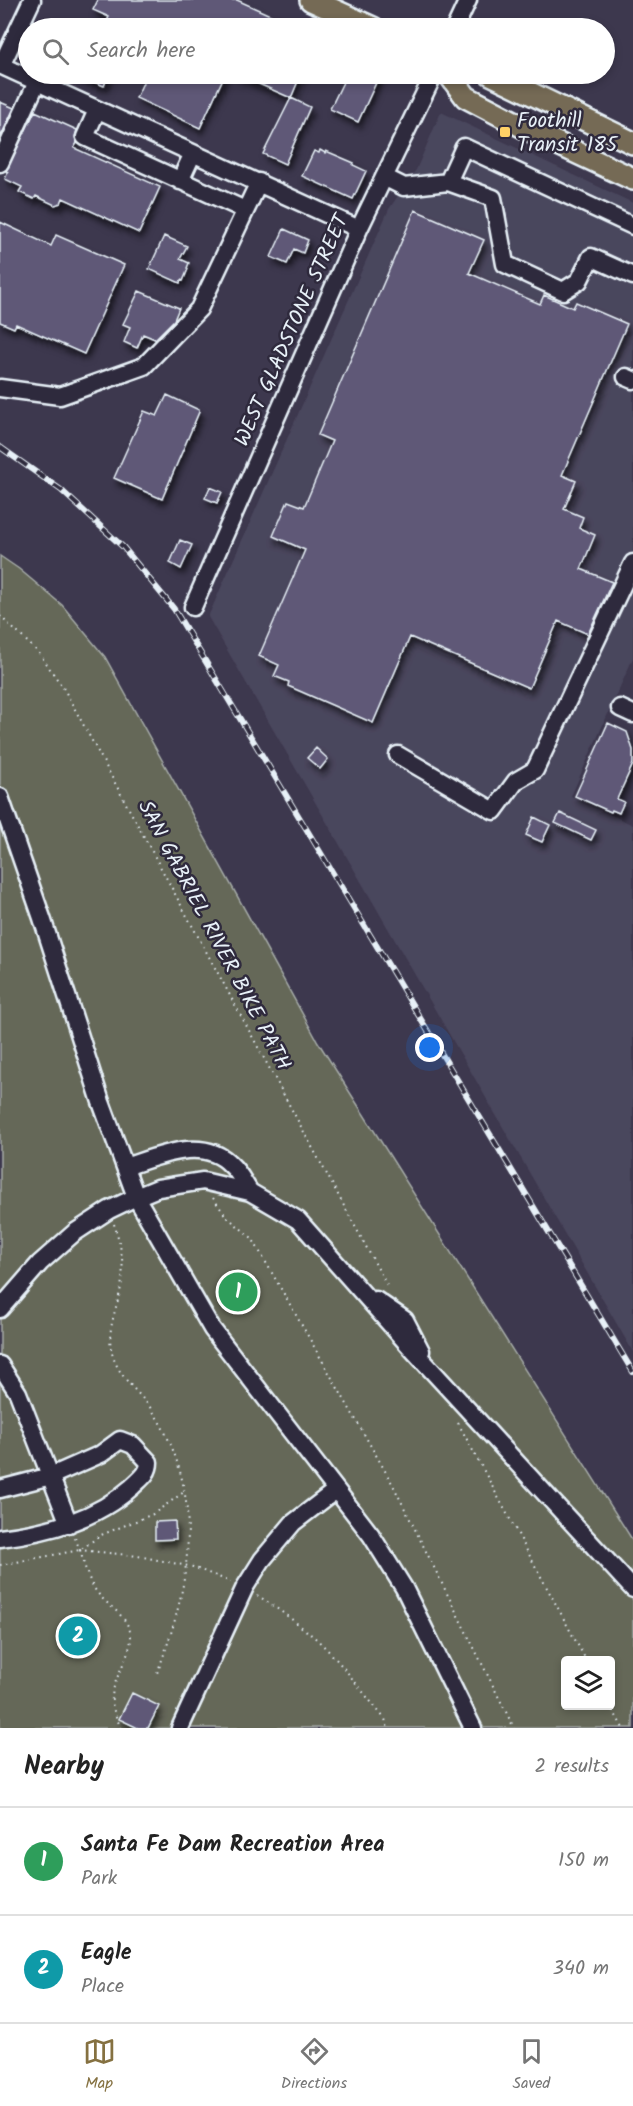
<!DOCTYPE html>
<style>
:root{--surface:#fff;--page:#f6f6f6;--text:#222;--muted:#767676;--line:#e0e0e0;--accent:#857141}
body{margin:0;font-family:Kalam,sans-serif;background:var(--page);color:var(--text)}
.controls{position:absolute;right:18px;bottom:18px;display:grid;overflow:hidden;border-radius:6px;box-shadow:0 3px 9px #0003}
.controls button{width:54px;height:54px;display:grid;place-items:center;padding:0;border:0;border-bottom:2px solid var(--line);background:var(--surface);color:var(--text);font:30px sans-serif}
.you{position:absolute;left:430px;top:1048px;width:21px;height:21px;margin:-15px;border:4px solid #fff;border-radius:50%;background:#1a73e8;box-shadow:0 0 0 9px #1a73e833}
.badge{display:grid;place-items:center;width:39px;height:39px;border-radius:50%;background:var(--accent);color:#fff;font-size:20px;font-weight:700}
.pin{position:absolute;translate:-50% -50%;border:3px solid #fff;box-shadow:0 2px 6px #0006}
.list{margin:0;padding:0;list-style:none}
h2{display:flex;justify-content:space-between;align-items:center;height:78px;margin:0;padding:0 24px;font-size:26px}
h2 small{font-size:20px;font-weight:400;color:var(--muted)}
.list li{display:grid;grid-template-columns:39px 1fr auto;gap:18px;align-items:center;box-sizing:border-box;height:108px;padding:0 24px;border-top:2px solid var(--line)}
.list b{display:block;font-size:22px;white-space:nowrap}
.list p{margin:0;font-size:20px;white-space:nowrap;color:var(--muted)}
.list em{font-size:20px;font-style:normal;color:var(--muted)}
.icon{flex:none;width:33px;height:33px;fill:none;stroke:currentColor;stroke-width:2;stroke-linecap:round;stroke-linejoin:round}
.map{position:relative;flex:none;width:633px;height:1728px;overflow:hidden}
.search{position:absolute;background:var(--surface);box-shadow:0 3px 9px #0003;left:18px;right:18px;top:18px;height:66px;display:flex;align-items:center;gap:15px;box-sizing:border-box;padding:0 21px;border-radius:33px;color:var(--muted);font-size:22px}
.sheet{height:294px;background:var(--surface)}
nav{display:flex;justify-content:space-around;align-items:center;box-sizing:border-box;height:84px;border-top:2px solid var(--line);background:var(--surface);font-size:16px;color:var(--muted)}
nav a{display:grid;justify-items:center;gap:3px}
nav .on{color:var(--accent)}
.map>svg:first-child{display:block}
</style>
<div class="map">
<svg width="633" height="1728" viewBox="0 0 633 1728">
<defs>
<filter id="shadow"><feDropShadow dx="3" dy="5.5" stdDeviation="3" flood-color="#0009"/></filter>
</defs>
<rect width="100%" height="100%" fill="#3d384e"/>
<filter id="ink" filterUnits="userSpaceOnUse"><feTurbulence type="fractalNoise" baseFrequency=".0167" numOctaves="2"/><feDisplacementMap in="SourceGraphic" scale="12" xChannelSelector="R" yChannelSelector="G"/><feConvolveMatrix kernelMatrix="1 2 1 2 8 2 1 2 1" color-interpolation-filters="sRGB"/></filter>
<g filter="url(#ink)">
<!-- built -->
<path fill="#4a465d" d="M441 112 633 203V658L571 796 633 825V1352L208 617 389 209 416 170Z"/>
<!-- green -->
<path fill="#656759" stroke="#a6aca8" stroke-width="1.5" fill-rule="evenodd" d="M0 556 19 569 62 605 105 657 318 1042 633 1541V1728H0ZM566 1660H610V1706H566Z"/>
<!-- building -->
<path fill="#5e5977" stroke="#e8f1f8" stroke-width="1.5" filter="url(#shadow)" d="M98 0H237L299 28H104L109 17 93 10Z
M75 74H109L104 86Z
M147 74H225L200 128 136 98Z
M236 74H301L291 98Z
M347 74H380L358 122 330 109Z
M291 98 310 107 285 164 263 154Z
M0 102 14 108 0 138Z
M35 111 77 130 75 137 77 143 74 148 160 187 139 233 63 198 61 203 55 205 36 196 34 199 19 192 22 187 5 179 8 172 6 171Z
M320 150 325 153 326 151 354 163 353 165 366 171 353 199 302 176 314 151 319 153Z
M415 210 484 240 469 273 540 304 544 295 573 308 576 302 627 324 562 475 576 481 564 509 583 517 579 528 595 535 581 569 612 582 588 634 558 621 529 688 410 637 373 723 288 686 289 682 274 676 279 665 259 656 305 550 273 536 288 501 304 507 332 441 318 435Z
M0 222 51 246 56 235 124 265 84 354 16 324 14 328 0 322Z
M284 229 308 240 303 253 294 249 287 264 271 257Z
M164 236 187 246 180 259 189 263 187 268 188 269 183 281 181 280 180 283 149 269Z
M139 291 179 308 174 320 155 339 143 334 137 348 124 342 130 327 123 324Z
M167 395 199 410V412L162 499 114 478 144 411 157 416Z
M210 487 222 492 217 503 205 498Z
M180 540 192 545 181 569 170 563Z
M608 723 627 732 633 750V764L617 799 624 802 619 813 612 810 611 812 575 796Z
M316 748 328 759 320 769 307 758Z
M560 813 596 830 591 840 555 823Z
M534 817 550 825 542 842 526 835Z
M175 1521 176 1539 155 1540V1522Z
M132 1693 159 1706 148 1728H138L119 1719Z"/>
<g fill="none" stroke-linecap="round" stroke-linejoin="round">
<defs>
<path id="minor" d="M455 28 468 0
M0 65 359 229
M1 66 32 0
M97 110 85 137 245 210
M0 163 37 82
M384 177 404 187 448 182 493 198 505 264 563 291 579 281 591 257 633 276
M180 181 193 153
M448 182 464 147 633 226
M626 377 633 380
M0 388 60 396 144 366 199 309 259 182
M193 607 359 229 434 74
M620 708 633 714
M398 755 494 811 516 781 535 770 633 563
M0 797 42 918 101 1102 136 1197 212 1329 371 1535 404 1588 473 1728
M125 1167C157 1157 203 1135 231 1165 239 1172 244 1183 250 1192
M376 1300 405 1320 421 1351
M0 1309 40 1263 74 1233 109 1210 136 1197 158 1188 203 1181 250 1192 298 1220 413 1350 633 1589
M0 1365 18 1393 69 1524
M0 1489 51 1476 101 1454 120 1440 133 1445 149 1462C149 1474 140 1479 132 1487 95 1520 48 1532 0 1538
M180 1728 245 1587 262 1560 293 1523 336 1490"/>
<path id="major" d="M311 0 373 28
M449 74 466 97 537 134 633 179
M491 74 633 143"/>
</defs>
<!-- minor casing -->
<use href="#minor" stroke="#e8f1f8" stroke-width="21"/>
<!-- major casing -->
<use href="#major" stroke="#e8f1f8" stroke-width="26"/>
<!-- path -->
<path stroke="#e8f1f8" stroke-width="2" stroke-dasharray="1.5 4.5" stroke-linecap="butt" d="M0 616 39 653 64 689 389 1289
M213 1198 226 1216 252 1238 392 1483 514 1728
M114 1224C121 1245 125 1265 121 1287 117 1309 106 1330 112 1353 119 1380 142 1393 156 1416 206 1498 190 1589 157 1673
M458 1423 586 1660
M75 1538 80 1550 138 1556 193 1567 231 1582
M80 1550C85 1567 88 1582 100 1596 111 1608 125 1615 130 1631 136 1648 113 1677 112 1697 111 1707 117 1719 121 1728
M0 1565 80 1550 101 1535 153 1514 184 1492
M257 1595C277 1608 296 1622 314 1637 341 1661 362 1692 385 1719L388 1728
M610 1705 623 1728"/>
<!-- minor -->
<use href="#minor" stroke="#2f2a3d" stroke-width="16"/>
<!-- major -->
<use href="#major" stroke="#746b55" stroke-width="21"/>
<defs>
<path id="rail" d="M0 447 61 490 123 547 174 609 633 1372"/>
</defs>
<!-- rail casing -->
<use href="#rail" stroke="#e8f1f8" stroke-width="6"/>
<!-- rail -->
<use href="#rail" stroke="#2f2a3d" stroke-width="4" stroke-dasharray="11" stroke-linecap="butt"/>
</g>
</g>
<!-- markers -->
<rect fill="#ffd166" stroke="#2f2a3d" stroke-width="2" x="499" y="126" width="12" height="12" rx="3"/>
<g text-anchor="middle" stroke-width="5" stroke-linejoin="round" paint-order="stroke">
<!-- poi labels -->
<g font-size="21" fill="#e8f1f8" stroke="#2f2a3d" text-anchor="start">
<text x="517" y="127">Foothill<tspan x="517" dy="24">Transit 185</tspan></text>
</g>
<!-- street labels -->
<g font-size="21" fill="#e8f1f8" stroke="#2f2a3d">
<text transform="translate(291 330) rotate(-66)" y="7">WEST GLADSTONE STREET</text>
<text transform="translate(215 935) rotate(62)" y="7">SAN GABRIEL RIVER BIKE PATH</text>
</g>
</g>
</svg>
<div class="controls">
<button><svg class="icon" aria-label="layers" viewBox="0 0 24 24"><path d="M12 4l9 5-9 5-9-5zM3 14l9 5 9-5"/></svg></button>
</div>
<div class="you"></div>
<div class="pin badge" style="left:238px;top:1292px;background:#2e9e5b">1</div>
<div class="pin badge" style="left:78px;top:1636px;background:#0f9aa8">2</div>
<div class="search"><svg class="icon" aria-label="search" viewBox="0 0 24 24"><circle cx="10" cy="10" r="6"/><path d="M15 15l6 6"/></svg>Search here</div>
</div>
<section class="sheet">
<h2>Nearby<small>2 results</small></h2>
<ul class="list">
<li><span class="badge" style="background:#2e9e5b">1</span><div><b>Santa Fe Dam Recreation Area</b><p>Park</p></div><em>150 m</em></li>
<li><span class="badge" style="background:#0f9aa8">2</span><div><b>Eagle</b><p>Place</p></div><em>340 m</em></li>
</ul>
</section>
<nav>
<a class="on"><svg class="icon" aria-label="map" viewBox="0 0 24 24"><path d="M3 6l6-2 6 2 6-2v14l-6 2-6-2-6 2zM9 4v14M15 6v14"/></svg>Map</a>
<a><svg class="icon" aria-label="directions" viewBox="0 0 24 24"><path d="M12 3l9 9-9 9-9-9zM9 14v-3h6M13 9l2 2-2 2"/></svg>Directions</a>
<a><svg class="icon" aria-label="saved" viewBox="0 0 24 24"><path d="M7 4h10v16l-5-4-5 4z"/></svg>Saved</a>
</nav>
